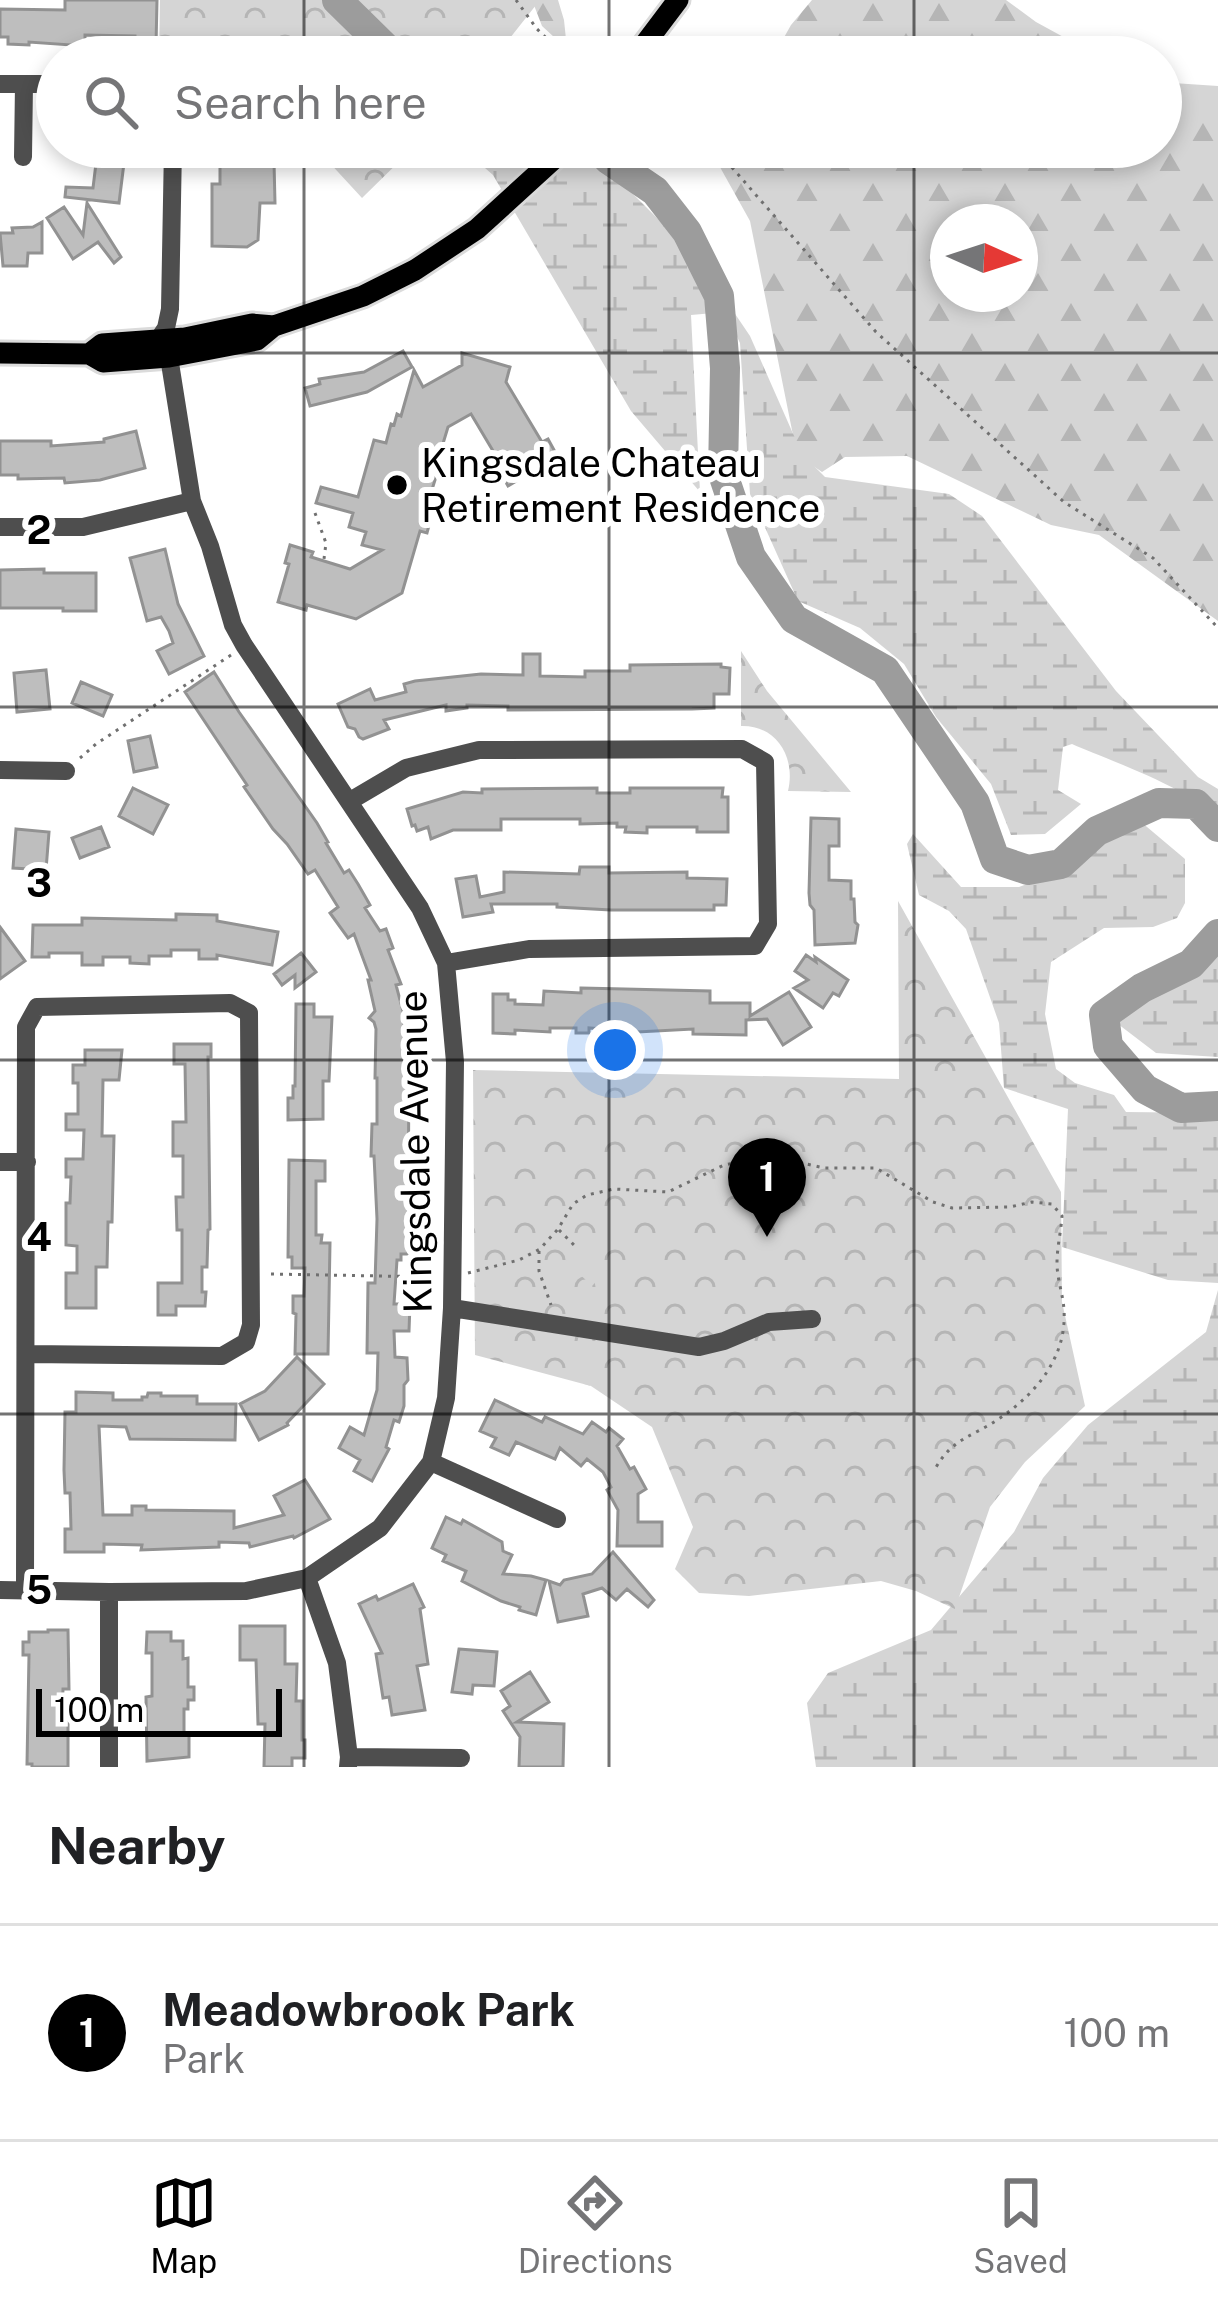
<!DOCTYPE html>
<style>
:root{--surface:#fff;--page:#f6f6f6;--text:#202124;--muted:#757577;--line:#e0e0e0;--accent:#000}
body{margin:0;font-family:"Public Sans",sans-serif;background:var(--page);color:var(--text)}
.compass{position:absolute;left:930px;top:204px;width:108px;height:108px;border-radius:50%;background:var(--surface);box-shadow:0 6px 18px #0003;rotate:93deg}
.scale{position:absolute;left:36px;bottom:30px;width:246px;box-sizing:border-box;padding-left:12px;border:6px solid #000;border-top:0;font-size:33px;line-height:42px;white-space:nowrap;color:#000;-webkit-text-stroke:9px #fff;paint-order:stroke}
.you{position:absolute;left:615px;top:1050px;width:42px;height:42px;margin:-30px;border:9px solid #fff;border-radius:50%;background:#1a73e8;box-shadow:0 0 0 18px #1a73e833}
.badge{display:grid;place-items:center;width:78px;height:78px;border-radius:50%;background:var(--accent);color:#fff;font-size:39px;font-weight:700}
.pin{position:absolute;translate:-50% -99px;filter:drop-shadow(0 3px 6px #0008)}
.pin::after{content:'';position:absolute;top:63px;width:42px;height:36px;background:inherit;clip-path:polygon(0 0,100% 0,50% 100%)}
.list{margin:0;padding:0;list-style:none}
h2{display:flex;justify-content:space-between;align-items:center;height:156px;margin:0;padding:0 48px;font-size:51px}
h2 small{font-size:39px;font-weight:400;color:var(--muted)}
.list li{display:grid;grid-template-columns:78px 1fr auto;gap:36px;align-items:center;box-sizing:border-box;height:216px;padding:0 48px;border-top:3px solid var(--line)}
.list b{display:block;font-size:45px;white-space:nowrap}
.list p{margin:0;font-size:39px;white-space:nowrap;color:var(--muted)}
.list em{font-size:39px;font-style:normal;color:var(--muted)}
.icon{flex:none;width:66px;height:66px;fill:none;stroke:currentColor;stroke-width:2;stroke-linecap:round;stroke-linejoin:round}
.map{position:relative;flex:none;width:1218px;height:1767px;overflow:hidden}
.search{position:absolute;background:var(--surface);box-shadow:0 6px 18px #0003;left:36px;right:36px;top:36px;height:132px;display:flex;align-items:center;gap:30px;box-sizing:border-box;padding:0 42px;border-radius:66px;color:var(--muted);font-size:45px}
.sheet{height:372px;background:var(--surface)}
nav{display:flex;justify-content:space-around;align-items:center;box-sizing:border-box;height:168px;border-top:3px solid var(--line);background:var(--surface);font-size:33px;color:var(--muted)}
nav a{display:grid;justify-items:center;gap:6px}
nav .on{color:var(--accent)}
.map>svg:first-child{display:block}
</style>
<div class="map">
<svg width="1218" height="1767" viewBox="0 0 1218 1767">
<defs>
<pattern id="forest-firs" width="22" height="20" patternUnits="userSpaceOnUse" patternTransform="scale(3)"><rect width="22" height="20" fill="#d5d5d5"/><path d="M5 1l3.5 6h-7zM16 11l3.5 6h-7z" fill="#b5b5b5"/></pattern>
<pattern id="wetland-marsh" width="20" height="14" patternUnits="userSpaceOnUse" patternTransform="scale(3)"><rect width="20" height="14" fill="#d5d5d5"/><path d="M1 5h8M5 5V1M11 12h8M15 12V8" fill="none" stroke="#b5b5b5"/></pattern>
<pattern id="park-crowns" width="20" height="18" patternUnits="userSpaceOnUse" patternTransform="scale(3)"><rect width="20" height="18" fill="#d5d5d5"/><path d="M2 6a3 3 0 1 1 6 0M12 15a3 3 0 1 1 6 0" fill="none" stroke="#b5b5b5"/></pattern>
</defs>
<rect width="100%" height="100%" fill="#fff"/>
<!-- forest -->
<path fill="url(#forest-firs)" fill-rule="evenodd" d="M532 0H558L564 20 567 49 542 26Z
M812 0H1006L1036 22 1100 57H773L791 25Z
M1161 79 1173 83 1218 86V621L1099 535 1051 525 907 456 845 457 822 472 797 455 750 221 711 151 715 147H1161ZM948 222H1020V294H948Z"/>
<!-- wetland -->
<path fill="url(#wetland-marsh)" d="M461 147H586L698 259 750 336 802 454 825 477 949 494 982 516 1116 691 1198 777 1218 789V824C1206 793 1105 759 1072 744L1063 747 1058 790 1081 804 1045 834 1011 835 991 784 936 717 904 664 860 628 798 601 750 494 740 343 725 312 691 315 700 492 631 411 493 175Z
M1134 816 1185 859V903L1177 918 1153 927 1104 928 1051 962 1045 1014 1056 1069 1075 1083 1114 1095 1126 1112 1218 1113V1283L1168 1280 1062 1247 1068 1109 1004 1088 999 1023 966 929 949 911 919 895 907 844 913 834 961 887H1019L1051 875C1072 840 1096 827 1134 816Z
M1218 935V1057L1156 1053 1118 1024 1111 1006 1122 990Z
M1218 1290V1767H816L807 1703 828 1673 931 1630 1014 1532 1043 1478 1088 1425 1206 1332Z"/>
<!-- park -->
<path fill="url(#park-crowns)" d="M160 0H540L495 57H213L208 53 204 57H159Z
M315 147H414L362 198Z
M741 651 767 691 851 792 788 791C796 758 777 725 741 726Z
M898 901 1061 1192 1062 1302 1085 1406 1025 1462 990 1507 955 1609 916 1591 881 1581 749 1596 699 1593 675 1569 693 1527 652 1427 591 1386 475 1355 473 1070 899 1079Z"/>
<!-- pitch -->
<path fill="#d5d5d5" d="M581 1245 607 1270 592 1286 566 1261Z"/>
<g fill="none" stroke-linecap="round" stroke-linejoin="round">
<!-- river -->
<path stroke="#9c9c9c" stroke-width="30" d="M337 0 395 57
M598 147 608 159 655 191 687 232 719 296 725 368 723 474 751 557 794 619 885 670 975 803 995 859 1028 870 1061 864 1097 831 1159 803 1196 804 1218 827
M1218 934 1191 964 1142 988 1104 1015 1108 1046 1145 1089 1181 1108 1218 1106"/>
</g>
<!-- building -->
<path fill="#bebebe" stroke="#929292" stroke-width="3" d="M65 0H157L156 46 135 45V36L85 35V46L29 42V45L8 44V37H0V9L65 10Z
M98 147H126L119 203 65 197 66 187 93 188Z
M220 147H262V162H274L275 203H260L258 240 247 247 212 246V184H220Z
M87 203 121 257 114 263 98 242 73 259 47 218 64 207 83 235Z
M42 222V253H28L27 266H3L0 233H13L12 228 33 227Z
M403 351 412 367 367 392 310 406 305 388 320 384 319 379 364 372Z
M462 353 510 367 506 382 542 442 548 439 560 461 542 472 540 467 508 486 492 458 496 456 471 414 448 427 438 460 441 461 424 515 431 518 427 533 420 531 402 593 356 619 307 605 306 610 278 602 289 564 285 563 290 545 313 552 311 557 350 569 382 550 362 545 366 532 349 527 353 513 316 503 321 487 358 497 374 440 386 443 391 424 394 425 397 414 401 416 414 370 423 387 462 365Z
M136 431 145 468 100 480 65 483 64 478 18 479V475H0V441H51V446L104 442V439Z
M165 549 178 604 204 656 169 674 157 651 173 643 169 631 161 617 147 621 130 558Z
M44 569V573H96V611H63V608H0V570Z
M523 654H540V676L585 677V671H630V665L721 664V667L730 668 729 694H714V708L692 709 508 710V706L467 705V708L446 711V705L384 720 389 729 363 739 359 737 355 729 348 727 338 704 370 689 375 700 406 692 404 684 415 681 481 674 523 675Z
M46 670 50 709 17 712 14 673Z
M214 672 239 712 317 823 328 842 326 843 344 873 349 870 358 884 370 905 365 908 380 931 386 929 393 948 388 950 401 984 396 985 403 1011 405 1052H409L408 1254H401V1260H397L394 1304H410L409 1331H394L395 1357 407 1358 408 1380 404 1385V1406L399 1422 394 1420 386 1447 389 1449 372 1481 354 1471 360 1460 339 1448 350 1427 364 1435 377 1390 378 1353H367L368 1283H375L377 1219 374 1156H371L372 1124H377V1078H375L376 1029 374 1022 369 1018 375 1011 368 980H371L354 934 348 938 330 913 338 907 315 870 308 874 287 844 273 829 244 787 247 785 185 692Z
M81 682 112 695 103 716 72 703Z
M150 736 157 767 134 772 128 741Z
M133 788 168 805 153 834 119 816Z
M597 788V793H630V788H723L722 797H728V832H697V827H647V833L625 832 626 827H617V823L580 824V819H501V830H453L431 839 428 827 417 831 415 825 412 826 407 809 463 792 482 793V789Z
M811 818 839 819V846H829V880L851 881V899H854L855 922 858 925 855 943 815 945 814 910 810 905 809 893Z
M101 827 109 847 80 858 72 838Z
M16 829 49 832 46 870 13 868Z
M580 867H609V873L687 872V878L727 879 726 905H714V910H611L557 907V904H491L493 912 463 917 456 879 476 876 480 897 504 892V872L579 874Z
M176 914 217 915V921L278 932 272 965 217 955V959H199V950H171V956H149V964L130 963V957H103V965H82V953H49V957H32L33 925H82V918L176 920Z
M0 927 25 961 0 979Z
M301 953 316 972 295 988V975L282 985 274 974Z
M806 955 816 962 815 957 848 980 839 996 833 993 823 1008 794 988 808 980 795 971Z
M581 988 710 991V1003H750V1016L789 992 811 1027 783 1045 767 1019 746 1020V1035L693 1034V1029L637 1032 589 1028V1033H576V1028H550V1032L515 1030V1034L493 1033V994H508V1000H515V1004L543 1005 544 991 581 993Z
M296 1004H314V1017H332L329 1081H323V1119L288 1120V1098H293V1086H295Z
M174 1044H211V1057H208L210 1229 208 1230 207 1267H202V1292H206L205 1306H176V1315H158V1283H182V1230H177L176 1197H183V1156H173V1122H186L185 1064H174Z
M85 1050H122L119 1080H103L102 1136H114L112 1222H108L107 1267H96V1308H66V1273H77V1246L66 1245V1203H70L71 1177H66V1159H83L84 1130H66V1114H78V1083H73V1065H85Z
M289 1160 325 1161V1181H316V1235H322L321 1243H330L328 1354H295L296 1314 293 1313V1296H304L305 1268H292V1257H288Z
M297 1357 324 1384 287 1423 288 1425 259 1440 240 1404 265 1391Z
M76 1392 113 1393V1400H142V1397H147L148 1393H161V1396H197V1404H236L235 1440 130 1439 126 1427 99 1426 103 1515H132V1506H146V1510L234 1511V1528L284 1515 274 1496 305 1480 330 1519 294 1538 293 1536 250 1547 249 1543 219 1542V1547L141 1550 142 1545 104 1544V1552H65V1529H71L70 1493H65L64 1470 65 1412H76Z
M495 1400 542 1422 545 1417 583 1434 592 1422 606 1432 609 1428 623 1439 617 1446 630 1469 634 1467 646 1489 638 1494V1522H662V1546H617L618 1510 607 1490 611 1487 603 1472 587 1459 581 1466 560 1448 555 1459 516 1442 509 1455 491 1447 496 1438 480 1431Z
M446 1517 461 1524 463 1520 502 1542 503 1551 512 1555 503 1574 531 1576 546 1580 536 1615 519 1610 520 1607 501 1601 462 1581 466 1571 443 1561 446 1555 432 1548Z
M613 1552 654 1600 648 1607 627 1589 616 1600 602 1588 583 1594 588 1616 558 1622 549 1581 560 1585 564 1580 592 1574Z
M413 1584 424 1607 420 1609 428 1664 417 1666 425 1710 392 1715 389 1697 383 1698 376 1654 382 1653 359 1604 376 1596 378 1600Z
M240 1626H285V1664H297L296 1701H302V1740H305V1758H292V1767H264L265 1724H258L256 1660H240Z
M48 1630H68L69 1689H63L62 1722H68V1767H32V1764H27L29 1655H23V1642H29V1632H48Z
M147 1632H171V1641H183V1659L188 1658V1687H194V1700H188V1709H184V1734H189V1757L147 1761 146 1697 152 1696V1653H146Z
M459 1649 497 1652 494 1686 473 1685 472 1694 452 1692Z
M530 1672 549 1702 517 1722 564 1724 563 1767H519L520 1737 503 1711 510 1706 501 1691Z"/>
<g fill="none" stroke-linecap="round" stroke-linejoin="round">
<defs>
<path id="major" d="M635 57 678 0
M0 353 89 354 103 362 169 357 257 340 274 326 363 296 415 270 477 229 567 147
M89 354 102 344 185 338 252 324 274 326"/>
</defs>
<!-- major casing -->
<use href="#major" stroke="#dbdbdb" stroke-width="27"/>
<!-- path -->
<path stroke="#707070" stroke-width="3" stroke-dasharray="3 6" stroke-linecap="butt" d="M516 0 537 29 566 57
M714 147 876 332 1064 502 1153 558 1218 628
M315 513 326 543 324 559
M80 758 96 744 231 655
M559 1230 578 1249
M539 1251V1271L551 1305
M468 1273 519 1260 540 1249 558 1229 573 1204 587 1195 614 1189 668 1192 724 1165 760 1158 789 1160 824 1168H876L933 1202 952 1208 1010 1207 1032 1202 1052 1204 1062 1216C1061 1232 1057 1247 1057 1263 1057 1279 1063 1294 1064 1310 1067 1356 1037 1393 1000 1418 973 1437 953 1437 935 1469
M271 1274 435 1277"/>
<!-- minor -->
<path stroke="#4e4e4e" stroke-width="18" d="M0 84H57
M23 157 24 84
M158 340 166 328 170 309 173 147
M0 527H83L192 501
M0 770 66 771
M350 801 406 768 479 750 742 749 765 762 768 924 755 946 529 949 446 963
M0 1162H27
M452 1308 699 1347 724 1341 769 1322 812 1319
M431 1462 557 1519
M307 1578 337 1663 349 1757 348 1767
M0 1590 109 1592 246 1591 307 1578 380 1528 431 1462 446 1398 452 1308 455 1062 446 963 420 908 244 645 233 625 210 546 192 501 169 357
M25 1590 26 1027 37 1007 230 1003 249 1013 251 1325 246 1342 222 1356 27 1354
M109 1592V1767
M349 1757 461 1758"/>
<!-- major -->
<use href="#major" stroke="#000" stroke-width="21"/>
</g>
<!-- grid -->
<path fill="none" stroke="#000" stroke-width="3" stroke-opacity="0.55" d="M304 0V57M609 0V57M914 0V57M304 147V1767M609 147V1767M914 147V1767M0 353H1218M0 707H1218M0 1060H1218M0 1414H1218"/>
<!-- markers -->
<circle fill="#000" stroke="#fff" stroke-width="4.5" cx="397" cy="485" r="12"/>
<g text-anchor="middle" stroke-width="12" stroke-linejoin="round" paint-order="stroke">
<!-- poi labels -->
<g font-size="39" fill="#000" stroke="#fff" text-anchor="start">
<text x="421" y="477">Kingsdale Chateau<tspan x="421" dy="45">Retirement Residence</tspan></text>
</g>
<!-- street labels -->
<g font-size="39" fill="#000" stroke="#fff">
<text transform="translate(415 1152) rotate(-91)" y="14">Kingsdale Avenue</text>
</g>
</g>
<g font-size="39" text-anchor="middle" font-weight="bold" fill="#000" stroke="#fff" stroke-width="12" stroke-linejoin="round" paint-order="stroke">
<text x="39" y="544">2</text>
<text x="39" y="897">3</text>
<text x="39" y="1251">4</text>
<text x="39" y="1604">5</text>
</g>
</svg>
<svg class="compass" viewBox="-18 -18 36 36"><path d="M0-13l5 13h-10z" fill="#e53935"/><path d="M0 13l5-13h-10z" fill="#757577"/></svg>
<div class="scale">100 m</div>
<div class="you"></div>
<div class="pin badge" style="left:767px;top:1237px">1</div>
<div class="search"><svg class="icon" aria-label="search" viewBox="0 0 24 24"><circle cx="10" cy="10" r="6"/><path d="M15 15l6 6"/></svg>Search here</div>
</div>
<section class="sheet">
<h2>Nearby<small></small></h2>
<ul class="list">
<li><span class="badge">1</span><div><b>Meadowbrook Park</b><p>Park</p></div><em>100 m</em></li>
</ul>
</section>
<nav>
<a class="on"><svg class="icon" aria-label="map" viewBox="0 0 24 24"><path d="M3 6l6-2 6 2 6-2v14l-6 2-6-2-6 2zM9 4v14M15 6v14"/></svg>Map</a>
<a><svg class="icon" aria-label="directions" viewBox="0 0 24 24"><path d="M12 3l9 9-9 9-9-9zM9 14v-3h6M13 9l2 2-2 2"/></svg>Directions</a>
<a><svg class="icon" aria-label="saved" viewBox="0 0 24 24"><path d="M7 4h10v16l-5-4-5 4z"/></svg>Saved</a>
</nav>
